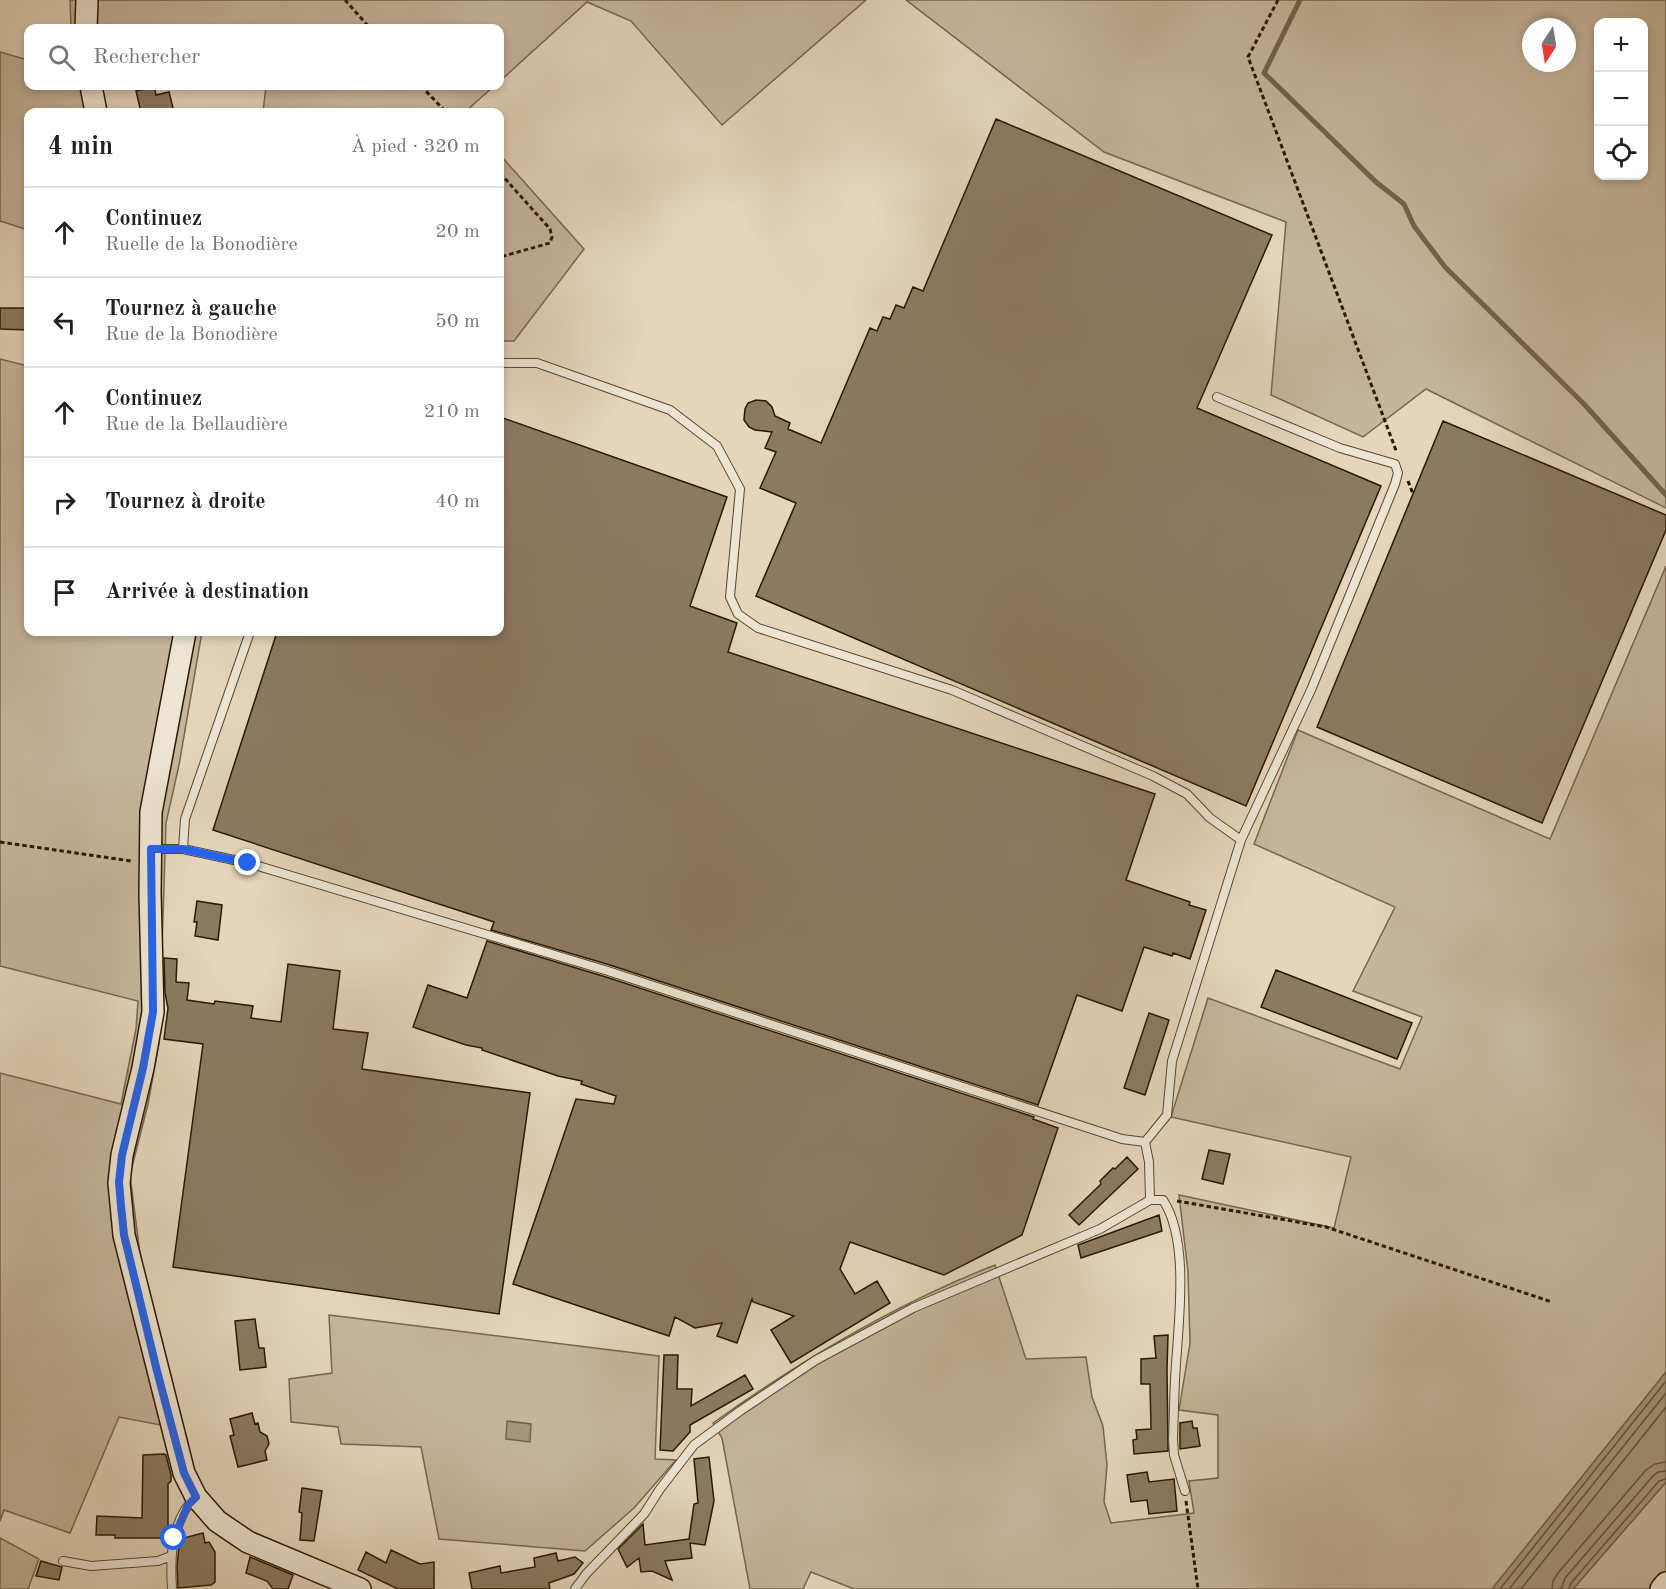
<!DOCTYPE html>
<html lang="fr">
<meta charset="utf-8">
<style>
:root{--surface:#fff;--page:#f6f6f6;--text:#202124;--muted:#757577;--line:#e0e0e0}
body{margin:0;font-family:"Old Standard TT",serif;background:var(--page);color:var(--text)}
.controls{position:absolute;right:18px;top:18px;display:grid;overflow:hidden;border-radius:12px;box-shadow:0 3px 9px #0003}
.controls button{width:54px;height:54px;display:grid;place-items:center;padding:0;border:0;border-bottom:2px solid var(--line);background:var(--surface);color:var(--text);font:30px sans-serif}
.compass{position:absolute;left:1522px;top:18px;width:54px;height:54px;border-radius:50%;background:var(--surface);box-shadow:0 3px 9px #0003;rotate:192deg}
.stop{position:absolute;width:18px;height:18px;margin:-14px;border:4px solid #2563eb;border-radius:50%;background:#fff}
.stop.end{background:#2563eb;border-color:#fff;box-shadow:0 2px 6px #0008}
.list{margin:0;padding:0;list-style:none}
h2{display:flex;justify-content:space-between;align-items:center;height:78px;margin:0;padding:0 24px;font-size:26px}
h2 small{font-size:20px;font-weight:400;color:var(--muted)}
.list li{display:grid;grid-template-columns:39px 1fr auto;gap:18px;align-items:center;box-sizing:border-box;height:90px;padding:0 24px;border-top:2px solid var(--line)}
.list b{display:block;font-size:22px;white-space:nowrap}
.list p{margin:0;font-size:20px;white-space:nowrap;color:var(--muted)}
.list em{font-size:20px;font-style:normal;color:var(--muted)}
.icon{flex:none;width:33px;height:33px;fill:none;stroke:currentColor;stroke-width:2;stroke-linecap:round;stroke-linejoin:round}
.map{position:relative;flex:none;width:1666px;height:1589px;overflow:hidden}
.search{position:absolute;background:var(--surface);box-shadow:0 3px 9px #0003;left:24px;top:24px;width:480px;height:66px;display:flex;align-items:center;gap:15px;box-sizing:border-box;padding:0 21px;border-radius:12px;color:var(--muted);font-size:22px}
.panel{position:absolute;background:var(--surface);box-shadow:0 3px 9px #0003;left:24px;top:108px;width:480px;height:528px;border-radius:12px}
.map>svg:first-child{display:block}
</style>
<div class="map">
<svg width="1666" height="1589" viewBox="0 0 1666 1589">
<rect width="100%" height="100%" fill="#e4d5bb"/>
<filter id="stains"><feTurbulence type="fractalNoise" baseFrequency=".00333" numOctaves="4"/><feColorMatrix values="0 0 0 0 .2 0 0 0 0 .09 0 0 0 0 .02 0 0 0 .5 -.17"/></filter>
<radialGradient id="worn" r=".72"><stop offset=".6" stop-color="#630" stop-opacity="0"/><stop offset="1" stop-color="#630" stop-opacity=".3"/></radialGradient>
<!-- green -->
<path fill="#c5b59b" stroke="#78664e" stroke-width="1.5" fill-rule="evenodd" d="M70 0H866L722 125 631 21 587 2 500 81V28H71Z
M906 0H1666V508L1426 389 1363 437 1271 395 1286 222 1104 152ZM1598 22H1644V176H1598ZM1531 27H1567V63H1531Z
M0 52 28 60V86H84L90 112H28V230L0 221Z
M266 86H494L465 112H263Z
M500 155 584 249 514 341H500Z
M0 359 28 366V632H202L179 765 166 823 159 1043 148 1104 130 1175 141 1262 182 1429 119 1417 70 1533 4 1510 0 1521V1073L121 1104 136 1029 138 1001 0 966Z
M1666 566V1372L1492 1589H854L811 1572 803 1589H750L722 1438 713 1423C800 1361 895 1304 995 1265L1026 1359 1086 1357 1092 1397 1103 1426 1107 1465 1104 1502 1111 1523 1194 1513 1189 1481 1218 1478V1415L1179 1410 1190 1343 1188 1272 1179 1195 1334 1228 1351 1157 1171 1117 1208 998 1400 1069 1422 1017 1353 991 1395 907 1254 844 1298 730 1550 839Z
M329 1315 659 1356 655 1459 676 1460 634 1508 585 1551 439 1539 421 1447 341 1444 338 1427 291 1422 289 1379 332 1373Z
M1666 1482V1589H1573Z
M0 1538 39 1559 28 1589H0Z"/>
<!-- water -->
<path fill="#a5957b" stroke="#74634a" stroke-width="1.5" d="M1666 1372V1482L1573 1589H1492Z
M507 1421 531 1424 530 1442 506 1439Z"/>
<g fill="none" stroke-linecap="round" stroke-linejoin="round">
<!-- shore -->
<path stroke="#68563e" stroke-width="1.5" d="M1500 1589 1666 1381
M1509 1589 1666 1393
M1521 1589 1666 1407
M1552 1589 1553 1581 1558 1573 1646 1470 1655 1464 1666 1462
M1561 1589 1565 1578 1653 1476 1658 1472 1666 1471
M1569 1589 1571 1583 1659 1481 1666 1479"/>
<!-- stream -->
<path stroke="#74634a" stroke-width="5" d="M1300 0 1264 73 1376 182 1404 204 1414 226 1445 267 1584 404 1666 495"/>
</g>
<!-- building -->
<path fill="#8b7a61" stroke="#2b1800" stroke-width="1.5" d="M154 87 156 95 169 92 174 112H141L136 91Z
M996 119 1272 235 1197 408 1381 486 1246 806 756 596 796 503 760 488 776 452 765 448 772 432 755 430 749 427 744 420 745 409 748 403 756 400 766 401 772 407 775 416 790 423 788 429 821 443 870 328 877 331 883 317 890 319 896 305 904 308 913 287 923 291Z
M0 308H28V330L0 329Z
M500 417 727 497 690 606 737 623 728 652 1155 794 1126 880 1190 902 1189 905 1206 910 1190 959 1173 953 1172 956 1144 947 1122 1011 1077 995 1038 1105 610 965 491 930 494 922 213 830 277 632H500Z
M1443 421 1666 515V530L1542 823 1317 727Z
M197 901 222 905 218 940 195 936 197 922H194Z
M487 941 606 977 1034 1117 1033 1119 1058 1128 1022 1235 944 1275 850 1242 840 1269 855 1294 877 1281 890 1303 791 1363 771 1330 794 1316 753 1302 752 1299 737 1343 717 1336 722 1323 695 1328 675 1317 669 1336 513 1284 576 1099 614 1104 616 1096 581 1084 582 1081 558 1076 482 1050V1048L466 1045 413 1027 428 985 467 998Z
M164 958 177 959 176 982 189 983 187 1000 214 1004 215 1001 253 1006 251 1018 281 1022 288 964 340 971 333 1029 368 1033 362 1069 530 1093 499 1314 173 1267 203 1044 164 1039 168 1008 165 993Z
M1276 970 1412 1023 1397 1059 1261 1007Z
M1149 1013 1169 1020 1145 1095 1124 1088Z
M1209 1150 1230 1154 1223 1184 1202 1179Z
M1127 1157 1138 1169 1079 1225 1069 1215 1101 1184 1100 1181 1113 1168 1115 1169Z
M1159 1215 1162 1231 1081 1258 1078 1245Z
M255 1319 259 1348H264L266 1367 240 1370 235 1321Z
M1168 1335 1167 1369 1168 1451 1134 1454 1133 1440 1137 1439 1136 1430 1151 1429 1150 1384H1141V1359L1156 1358 1154 1336Z
M664 1355H678L677 1389H692L691 1406 745 1375 753 1389 690 1425V1432L673 1451 660 1450Z
M252 1413 255 1424 258 1423 260 1432 267 1436 269 1444 265 1451 267 1460 238 1467 230 1436 234 1435 230 1419Z
M1192 1421 1193 1428H1197L1200 1446 1180 1449V1423Z
M164 1454 166 1455 171 1475V1481L168 1484V1538H115V1535H96L97 1516 142 1518 143 1455Z
M709 1457 714 1501 705 1545 690 1543 692 1558 665 1561 672 1580 652 1571 641 1572 639 1558 627 1567 618 1549 643 1524 645 1545 689 1539 694 1504 698 1503 694 1459Z
M1147 1472 1149 1482 1174 1479 1177 1511 1149 1514 1147 1500 1131 1502 1127 1475Z
M302 1488 322 1491 314 1541 300 1540 302 1513 299 1512Z
M203 1533 205 1543 209 1542 215 1552V1582L211 1585 178 1588 177 1565 180 1539Z
M391 1550 420 1564 434 1562V1589H398L358 1570 366 1552 386 1563Z
M556 1553 558 1561 575 1557 583 1563 574 1574 549 1583 550 1589H472L469 1573 500 1566 501 1573 535 1567 534 1558Z
M250 1557 293 1575 288 1589H273L267 1581 246 1573Z
M41 1561 62 1567 59 1580 36 1576Z"/>
<g fill="none" stroke-linecap="round" stroke-linejoin="round">
<defs>
<path id="lane" d="M500 363H537L670 410 717 446 740 489 730 597 738 614 758 628 952 690 1153 776 1187 794 1210 818 1241 840
M152 849H183L248 863 608 971 1122 1139 1145 1142
M183 849 185 819 250 632
M1150 1200 1149 1162 1145 1142 1167 1115 1172 1061 1241 840 1311 690 1395 484 1398 473 1395 464 1340 448 1217 397
M63 1561 91 1566 158 1561 171 1556
M172 1589C170 1558 171 1520 195 1498
M575 1589 586 1574 644 1514 660 1489 694 1445 740 1411 816 1360 913 1308 1100 1229 1150 1200H1163C1189 1239 1179 1318 1176 1364 1174 1389 1174 1414 1173 1439L1174 1455 1185 1491"/>
<path id="secondary" d="M86 28 87 0
M91 86 96 112
M185 632 151 812 150 893 153 1012 143 1068 122 1155 119 1183 124 1235 184 1473 196 1497 217 1521 248 1542 360 1589
M1661 1589 1666 1583"/>
</defs>
<!-- lane casing -->
<use href="#lane" stroke="#59472f" stroke-width="10"/>
<!-- secondary casing -->
<use href="#secondary" stroke="#2b1800" stroke-width="24"/>
<!-- path -->
<path stroke="#2b1800" stroke-width="3" stroke-dasharray="4.5 3" stroke-linecap="butt" d="M345 0 370 28
M1278 0 1248 57 1397 453
M421 86 446 112
M500 173 550 229 552 237 550 243 500 257
M1408 481 1413 494
M0 842 131 861
M1177 1201 1326 1227 1552 1302
M1186 1501 1198 1589"/>
<!-- lane -->
<use href="#lane" stroke="#ede4d3" stroke-width="8"/>
<!-- secondary -->
<use href="#secondary" stroke="#ede4d3" stroke-width="21"/>
</g>
<g fill="none" stroke-linecap="round" stroke-linejoin="round">
<!-- route -->
<path stroke="#2563eb" stroke-width="8" d="M174 1538 188 1505 196 1497 184 1473 157 1371 124 1235 121 1206 119 1182 122 1155 143 1068 153 1012 151 849H183L248 863"/>
</g>
<rect width="100%" height="100%" filter="url(#stains)"/>
<rect width="100%" height="100%" fill="url(#worn)"/>
</svg>
<div class="controls">
<button>+</button>
<button>−</button>
<button><svg class="icon" aria-label="locate" viewBox="0 0 24 24"><circle cx="12" cy="12" r="6"/><path d="M12 2v4M12 18v4M2 12h4M18 12h4"/></svg></button>
</div>
<svg class="compass" viewBox="-18 -18 36 36"><path d="M0-13l5 13h-10z" fill="#e53935"/><path d="M0 13l5-13h-10z" fill="#757577"/></svg>
<div class="stop" style="left:174px;top:1538px"></div>
<div class="stop end" style="left:248px;top:863px"></div>
<div class="search"><svg class="icon" aria-label="search" viewBox="0 0 24 24"><circle cx="10" cy="10" r="6"/><path d="M15 15l6 6"/></svg>Rechercher</div>
<section class="panel">
<h2>4 min<small>À pied · 320 m</small></h2>
<ul class="list">
<li><svg class="icon" aria-label="ahead" viewBox="0 0 24 24"><path d="M12 20V5M6 11l6-6 6 6"/></svg><div><b>Continuez</b><p>Ruelle de la Bonodière</p></div><em>20 m</em></li>
<li><svg class="icon" aria-label="left" viewBox="0 0 24 24"><path d="M17 20v-9H6M10 6l-5 5 5 5"/></svg><div><b>Tournez à gauche</b><p>Rue de la Bonodière</p></div><em>50 m</em></li>
<li><svg class="icon" aria-label="ahead" viewBox="0 0 24 24"><path d="M12 20V5M6 11l6-6 6 6"/></svg><div><b>Continuez</b><p>Rue de la Bellaudière</p></div><em>210 m</em></li>
<li><svg class="icon" aria-label="right" viewBox="0 0 24 24"><path d="M7 20v-9h11M14 6l5 5-5 5"/></svg><div><b>Tournez à droite</b></div><em>40 m</em></li>
<li><svg class="icon" aria-label="arrive" viewBox="0 0 24 24"><path d="M6 21V4h12l-3 4 3 4H6"/></svg><div><b>Arrivée à destination</b></div></li>
</ul>
</section>
</div>
